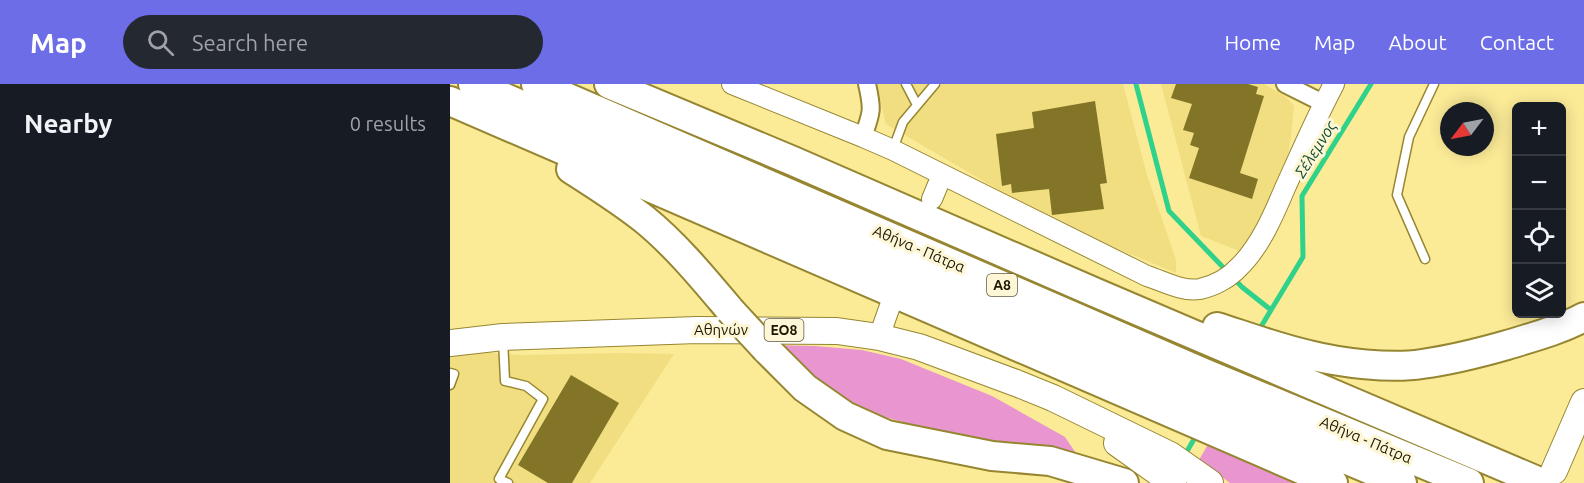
<!DOCTYPE html>
<meta charset="utf-8">
<style>
:root{--surface:#171b24;--page:#242831;--text:#f1f3f6;--muted:#9ea1a6;--line:#363941;--accent:#6c6de7}
body{margin:0;font-family:Ubuntu,sans-serif;background:var(--page);color:var(--text)}
.controls{position:absolute;right:18px;top:18px;display:grid;overflow:hidden;border-radius:9px;box-shadow:0 3px 15px #0003}
.controls button{width:54px;height:54px;display:grid;place-items:center;padding:0;border:0;border-bottom:2px solid var(--line);background:var(--surface);color:var(--text);font:30px sans-serif}
.compass{position:absolute;left:990px;top:18px;width:54px;height:54px;border-radius:50%;background:var(--surface);box-shadow:0 3px 15px #0003;rotate:238deg}
.list{margin:0;padding:0;list-style:none}
h2{display:flex;justify-content:space-between;align-items:center;height:78px;margin:0;padding:0 24px;font-size:26px}
h2 small{font-size:20px;font-weight:400;color:var(--muted)}
.icon{flex:none;width:33px;height:33px;fill:none;stroke:currentColor;stroke-width:2;stroke-linecap:round;stroke-linejoin:round}
.map{position:relative;flex:none;width:1134px;height:399px;overflow:hidden}
header{display:flex;align-items:center;gap:36px;box-sizing:border-box;height:84px;padding:0 30px;background:var(--accent);color:#fff}
header strong{font-size:28px}
nav{display:flex;gap:33px;margin-inline-start:auto;font-size:21px}
.search{width:420px;height:54px;background:var(--page);display:flex;align-items:center;gap:15px;box-sizing:border-box;padding:0 21px;border-radius:33px;color:var(--muted);font-size:22px}
main{display:flex}
aside{flex:1;background:var(--surface)}
.map>svg:first-child{display:block}
</style>
<header>
<strong>Map</strong>
<div class="search"><svg class="icon" aria-label="search" viewBox="0 0 24 24"><circle cx="10" cy="10" r="6"/><path d="M15 15l6 6"/></svg>Search here</div>
<nav><a>Home</a><a>Map</a><a>About</a><a>Contact</a></nav>
</header>
<main>
<aside>
<h2>Nearby<small>0 results</small></h2>
<ul class="list">
</ul>
</aside>
<div class="map">
<svg width="1134" height="399" viewBox="0 0 1134 399">
<rect width="100%" height="100%" fill="#fbeb97"/>
<!-- built -->
<path fill="#f0de81" d="M426 0H673L697 91 726 176V189L586 131 552 108 436 40Z
M711 0H814L836 13 844 22 841 53 835 88 792 168 751 152Z
M13 267 72 271 170 269 224 270 140 399H0V268Z"/>
<!-- green -->
<path fill="#e996d0" d="M322 261 365 262 412 266 451 275 542 312 615 353 630 375 497 351 404 324Z
M761 355 857 399H780L749 376Z"/>
<g fill="none" stroke-linecap="round" stroke-linejoin="round">
<!-- stream -->
<path stroke="#2fd18b" stroke-width="5" d="M686 0 719 127 792 203 821 226
M809 246 853 173 852 112 921 0
M736 369 747 350"/>
</g>
<!-- building -->
<path fill="#837527" d="M726 0H798L808 3 806 10 814 12 790 89 808 95 802 115 739 94 749 64 740 61 744 49 733 46 742 20 721 14Z
M645 17 657 99 650 100 654 125 602 131 599 105 562 109 561 100 552 102 546 50 584 44 582 28Z
M121 291 169 319 122 399H98L68 381Z"/>
<g fill="none" stroke-linecap="round" stroke-linejoin="round">
<defs>
<path id="service" d="M456 0 467 21
M443 65 453 38 485 0
M975 175 947 111 959 53 984 0
M53 255 55 297 76 302 93 315 49 395 58 399
M0 289 4 290 0 301"/>
<path id="minor" d="M835 0 873 19
M413 53C422 28 423 26 417 0"/>
<path id="tertiary" d="M282 0 413 53 443 66 697 192C713 197 732 208 750 205 764 202 779 194 789 183 810 163 824 130 835 104 851 69 866 34 884 0
M482 115 492 91
M429 253 441 219"/>
<path id="primary" d="M0 259 53 253 247 246 387 247 429 253 469 263 566 299 603 314 720 371 760 399
M667 359 723 399
M1104 387 1134 318"/>
<path id="motorway" d="M23 0 743 311 952 399
M86 0 752 288 1019 399
M159 0 343 77 644 208 1092 399
M0 17 883 399
M121 85C146 101 170 116 194 135 226 161 253 194 280 226
M767 243C798 253 828 264 859 271 891 279 940 285 972 280 1001 276 1029 269 1057 261 1083 253 1110 246 1134 233
M316 265 355 304 395 332 437 351 542 372 600 377 674 399"/>
</defs>
<!-- service casing -->
<use href="#service" stroke="#968631" stroke-width="11"/>
<!-- minor casing -->
<use href="#minor" stroke="#968631" stroke-width="20"/>
<!-- tertiary casing -->
<use href="#tertiary" stroke="#968631" stroke-width="22"/>
<!-- primary casing -->
<use href="#primary" stroke="#968631" stroke-width="28"/>
<!-- motorway casing -->
<use href="#motorway" stroke="#968631" stroke-width="32"/>
<!-- service -->
<use href="#service" stroke="#fff" stroke-width="8"/>
<!-- minor -->
<use href="#minor" stroke="#fff" stroke-width="16"/>
<!-- tertiary -->
<use href="#tertiary" stroke="#fff" stroke-width="20"/>
<!-- primary -->
<use href="#primary" stroke="#fff" stroke-width="26"/>
<!-- motorway -->
<use href="#motorway" stroke="#fff" stroke-width="28"/>
<defs>
<path id="motorway-bridge" d="M280 226 316 265"/>
</defs>
<!-- motorway-bridge casing -->
<use href="#motorway-bridge" stroke="#968631" stroke-width="32" stroke-linecap="butt"/>
<!-- motorway-bridge -->
<use href="#motorway-bridge" stroke="#fff" stroke-width="28"/>
</g>
<g text-anchor="middle" stroke-width="6" stroke-linejoin="round" paint-order="stroke">
<!-- shield labels -->
<g fill="#fdf7d7" stroke="#5f5a40" stroke-width="1.5">
<rect x="537" y="190" width="30" height="22" rx="4.5"/>
<rect x="314.5" y="235" width="39" height="22" rx="4.5"/>
</g>
<g font-size="14" font-weight="bold" fill="#1b1600">
<text x="552" y="206">Α8</text>
<text x="334" y="251">ΕΟ8</text>
</g>
<!-- street labels -->
<g font-size="15" fill="#1b1600" stroke="#fdf7d7">
<text transform="translate(469 165) rotate(23)" y="5">Αθήνα - Πάτρα</text>
<text x="271" y="251">Αθηνών</text>
<text transform="translate(916 356) rotate(23)" y="5">Αθήνα - Πάτρα</text>
</g>
<!-- water labels -->
<g font-size="16" font-style="italic" fill="#0e4c30" stroke="#fdf7d7">
<text transform="translate(865 65) rotate(-58)" y="6">Σέλεμνος</text>
</g>
</g>
</svg>
<div class="controls">
<button>+</button>
<button>−</button>
<button><svg class="icon" aria-label="locate" viewBox="0 0 24 24"><circle cx="12" cy="12" r="6"/><path d="M12 2v4M12 18v4M2 12h4M18 12h4"/></svg></button>
<button><svg class="icon" aria-label="layers" viewBox="0 0 24 24"><path d="M12 4l9 5-9 5-9-5zM3 14l9 5 9-5"/></svg></button>
</div>
<svg class="compass" viewBox="-18 -18 36 36"><path d="M0-13l5 13h-10z" fill="#e53935"/><path d="M0 13l5-13h-10z" fill="#9ea1a6"/></svg>
</div>
</main>
